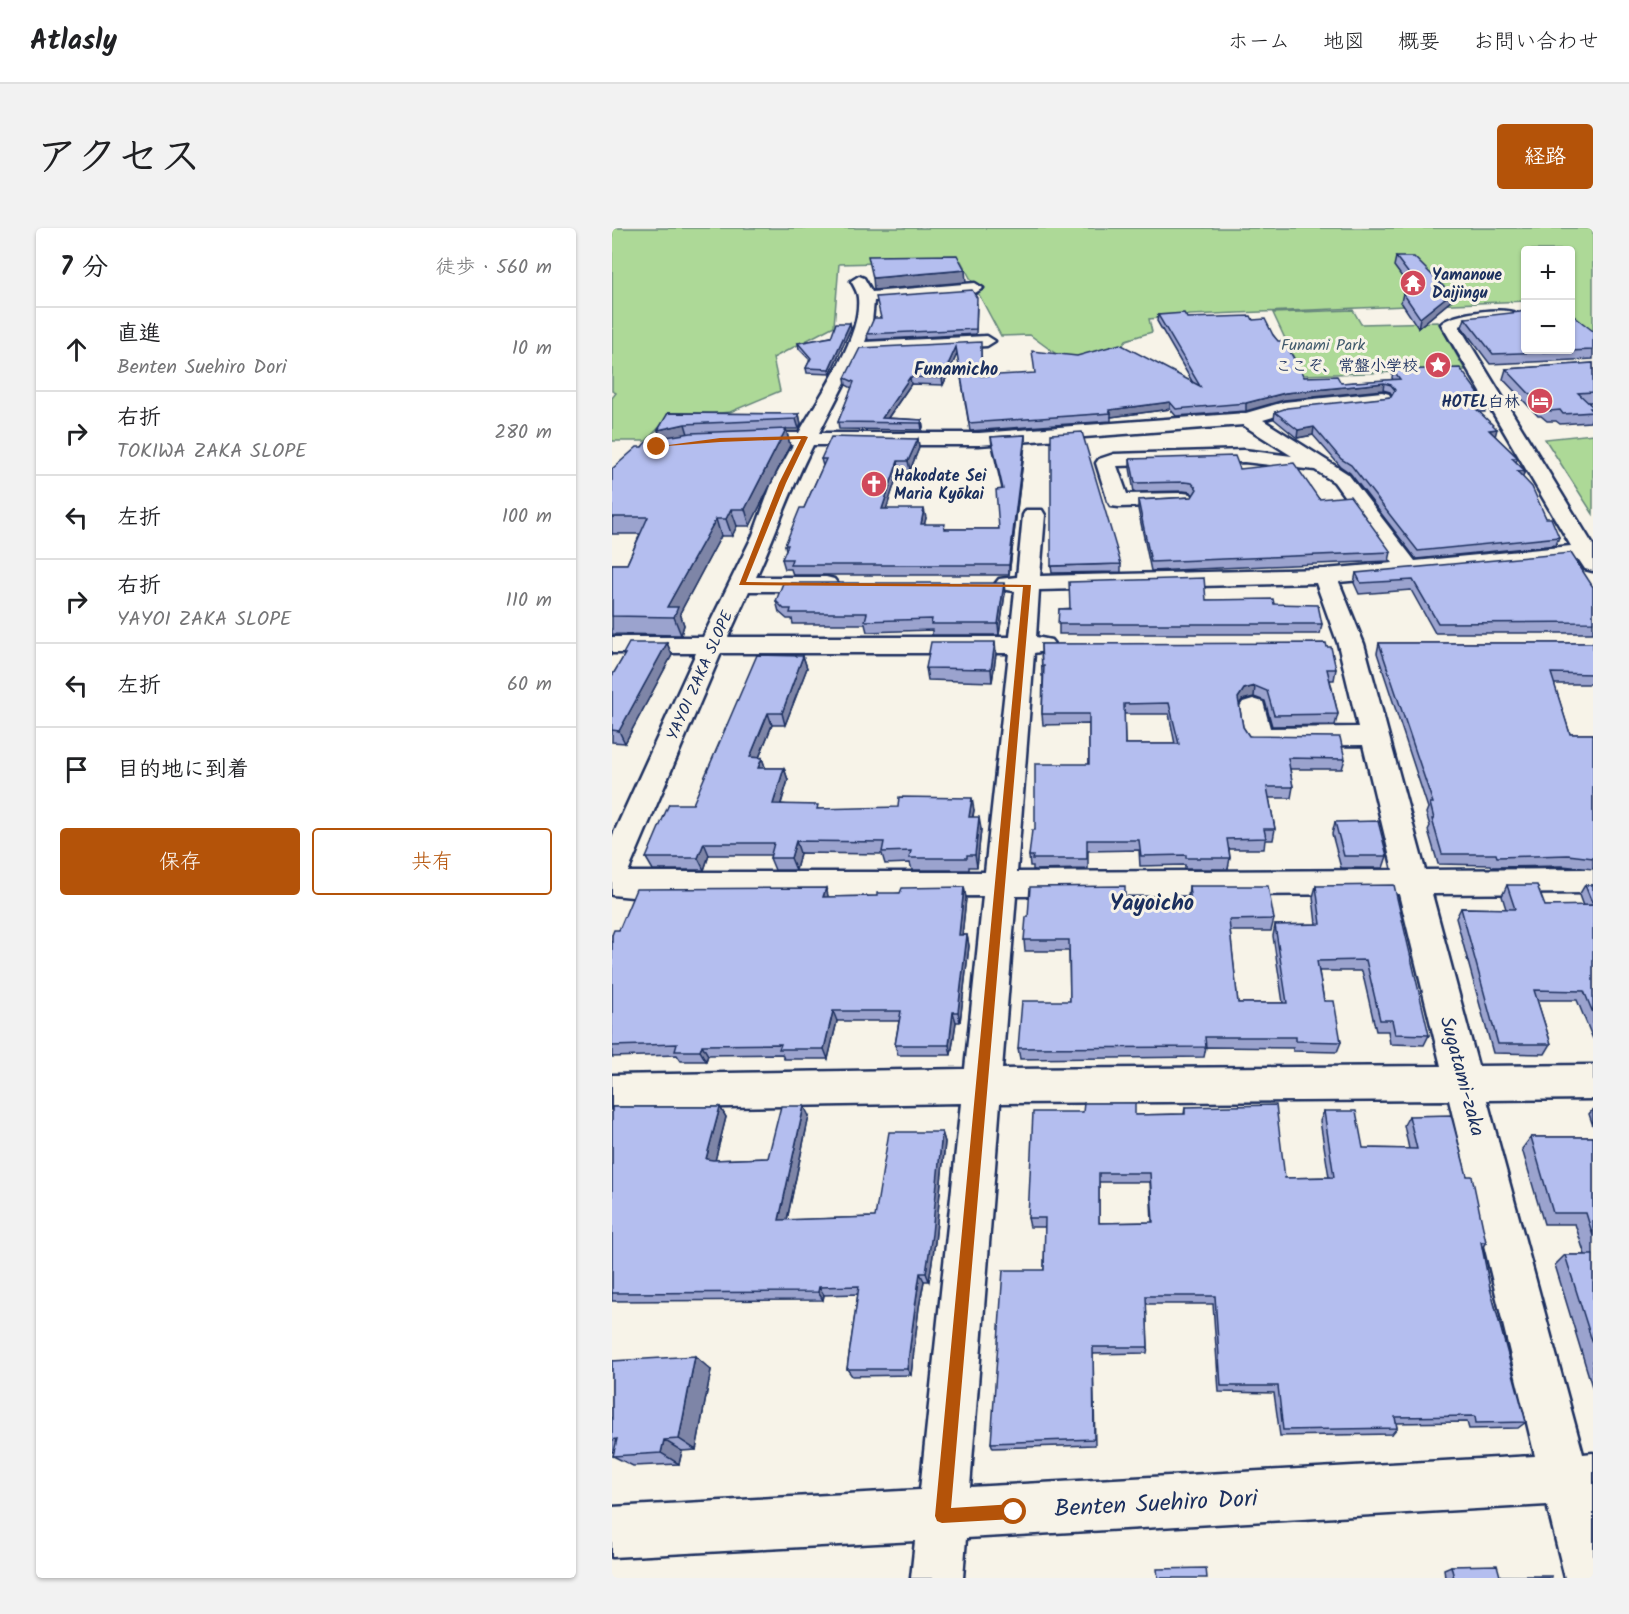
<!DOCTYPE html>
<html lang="ja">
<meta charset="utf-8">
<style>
:root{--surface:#fff;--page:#f2f2f2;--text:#202124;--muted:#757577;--line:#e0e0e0;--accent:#b45309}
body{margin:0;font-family:Kalam,"Klee One",sans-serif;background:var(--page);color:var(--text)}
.controls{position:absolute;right:18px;top:18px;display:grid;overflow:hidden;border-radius:6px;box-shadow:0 2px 4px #0004}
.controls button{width:54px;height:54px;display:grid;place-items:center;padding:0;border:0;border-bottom:2px solid var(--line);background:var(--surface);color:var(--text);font:30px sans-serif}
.stop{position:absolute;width:18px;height:18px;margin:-14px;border:4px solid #b45309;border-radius:50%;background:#fff}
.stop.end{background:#b45309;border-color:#fff;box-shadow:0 2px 6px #0008}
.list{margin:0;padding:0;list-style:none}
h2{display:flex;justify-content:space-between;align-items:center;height:78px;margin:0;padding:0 24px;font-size:26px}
h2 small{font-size:20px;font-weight:400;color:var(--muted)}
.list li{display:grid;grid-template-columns:39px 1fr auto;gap:18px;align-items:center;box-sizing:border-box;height:84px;padding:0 24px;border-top:2px solid var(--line)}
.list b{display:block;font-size:22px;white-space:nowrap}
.list p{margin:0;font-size:20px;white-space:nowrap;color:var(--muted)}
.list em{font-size:20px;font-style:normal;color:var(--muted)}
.actions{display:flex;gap:12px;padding:18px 24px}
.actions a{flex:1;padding:14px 0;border:2px solid var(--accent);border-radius:6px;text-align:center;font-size:21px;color:var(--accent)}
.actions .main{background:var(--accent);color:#fff}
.icon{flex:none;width:33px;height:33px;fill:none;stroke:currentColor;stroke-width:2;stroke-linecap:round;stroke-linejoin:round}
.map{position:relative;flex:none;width:981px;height:1350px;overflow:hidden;border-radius:6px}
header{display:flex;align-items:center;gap:36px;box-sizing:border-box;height:84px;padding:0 30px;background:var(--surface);border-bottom:2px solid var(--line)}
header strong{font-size:28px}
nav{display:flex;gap:33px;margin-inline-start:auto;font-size:21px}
.intro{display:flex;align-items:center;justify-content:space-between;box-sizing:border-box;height:144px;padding:0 36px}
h1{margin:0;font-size:42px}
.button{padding:15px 27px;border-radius:6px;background:var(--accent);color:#fff;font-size:21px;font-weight:700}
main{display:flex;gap:36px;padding:0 36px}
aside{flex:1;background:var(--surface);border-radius:6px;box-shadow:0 2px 4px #0004}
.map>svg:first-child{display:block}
</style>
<header>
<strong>Atlasly</strong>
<nav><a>ホーム</a><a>地図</a><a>概要</a><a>お問い合わせ</a></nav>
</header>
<div class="intro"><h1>アクセス</h1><a class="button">経路</a></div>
<main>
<aside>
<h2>7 分<small>徒歩 · 560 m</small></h2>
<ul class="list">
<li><svg class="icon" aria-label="ahead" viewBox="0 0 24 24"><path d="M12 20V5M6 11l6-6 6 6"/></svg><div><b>直進</b><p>Benten Suehiro Dori</p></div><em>10 m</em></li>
<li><svg class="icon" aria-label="right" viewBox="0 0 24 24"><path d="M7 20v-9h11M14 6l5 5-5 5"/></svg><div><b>右折</b><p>TOKIWA ZAKA SLOPE</p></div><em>280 m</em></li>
<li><svg class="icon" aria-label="left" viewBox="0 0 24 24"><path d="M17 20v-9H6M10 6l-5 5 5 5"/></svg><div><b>左折</b></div><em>100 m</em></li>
<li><svg class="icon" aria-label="right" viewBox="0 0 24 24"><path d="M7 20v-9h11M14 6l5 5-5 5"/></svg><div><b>右折</b><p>YAYOI ZAKA SLOPE</p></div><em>110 m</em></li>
<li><svg class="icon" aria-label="left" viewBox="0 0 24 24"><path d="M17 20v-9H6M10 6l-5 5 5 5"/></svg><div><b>左折</b></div><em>60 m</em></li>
<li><svg class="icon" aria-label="arrive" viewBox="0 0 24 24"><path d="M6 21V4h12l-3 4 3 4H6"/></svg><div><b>目的地に到着</b></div></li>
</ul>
<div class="actions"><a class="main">保存</a><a>共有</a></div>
</aside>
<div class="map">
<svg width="981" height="1350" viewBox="0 0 981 1350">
<rect width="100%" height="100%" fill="#f7f3e8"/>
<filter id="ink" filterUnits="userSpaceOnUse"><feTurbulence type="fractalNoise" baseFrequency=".0167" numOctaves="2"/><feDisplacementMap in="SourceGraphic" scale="12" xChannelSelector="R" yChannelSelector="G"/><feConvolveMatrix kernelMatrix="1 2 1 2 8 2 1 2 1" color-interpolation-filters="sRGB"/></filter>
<g filter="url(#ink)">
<!-- green -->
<path fill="#add997" stroke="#64847a" stroke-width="1.5" d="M0 0H981V110L959 91 958 22H914L913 73 578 87 537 91 540 104 514 112 509 120 451 131 418 107 389 108 349 33 227 36 222 98 161 130 168 163 118 184 56 190 34 213H0V170L4 165 0 163Z
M741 82 749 96 826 94 853 142 690 147 661 85Z
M981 206V286L933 211Z"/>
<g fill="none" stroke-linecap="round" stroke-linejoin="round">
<defs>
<path id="minor" d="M247 48 252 50 260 64 363 55 371 60 363 65 262 73 260 94 253 114 375 108 383 113 375 118 248 125 207 205H367L634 185 672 174 770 164 777 166 779 170 777 174 674 185 651 192 736 246 803 333 959 318 829 96C838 85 898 77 907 87 899 97 861 93 847 98L981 317V343L973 341 967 332 727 354 752 416 813 642 981 641V665L820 666 866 838 981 837V871L875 872 971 1226 981 1225V1350H953L935 1277 354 1310 351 1350H299L303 1313 0 1329V1279L308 1262 349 875 0 881V847L353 841 371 668 31 670 0 667V609L84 425H0V409H91L141 307 160 255 181 217H132L125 215 122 211 125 207 132 205H187C206 170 250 110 246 70 246 65 242 58 239 53ZM631 197 680 228 632 222 502 226 487 231 484 235 496 273 499 278 507 279 571 277 579 276 582 271 579 266 571 265 515 266 505 238 632 234 703 242 722 254 781 335 713 341 428 348 433 287 430 282H414L411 287 405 349 387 351 383 356 387 361 403 363 398 409H116L137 363H214L222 361 226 356 222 351 214 349H144C164 305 179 260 201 217H367ZM704 355 726 416 746 499 658 500 651 474 641 471 631 474 627 480 632 509 636 516 646 518 751 517 781 642 405 644 422 425 439 422 443 417 439 412 424 409 427 362ZM109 425H397L373 644H16ZM787 666 829 838 390 841 404 668ZM837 872 923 1228 358 1259 388 875Z"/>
</defs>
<!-- minor casing -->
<use href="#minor" stroke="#1b2f5e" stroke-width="5"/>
<!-- minor -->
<use href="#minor" fill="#f7f3e8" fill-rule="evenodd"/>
</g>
<!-- wall -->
<path fill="#9ba3ce" stroke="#1b2f5e" stroke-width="1.5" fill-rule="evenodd" d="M784 29 841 71 806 100 789 74 791 65 801 64 782 38Z
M365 76 364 106 256 112 255 106 268 90Z
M546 87 575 90 641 92 661 107 692 149 729 155 781 152 780 150 781 142 875 177 873 184H867L883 208 906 230 904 234 913 243 910 249 934 290 947 309 944 317 804 331 738 245 728 238 701 207 685 210 662 191 663 184 779 169 780 167 778 164 771 162 672 172 634 183 564 188 558 181 499 189V193L358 203 345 126 331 157 299 156 276 190 310 192 311 199 310 202 227 201 226 194 240 160 234 157 233 150 369 121 370 148 581 155 545 93Z
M853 90 981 103V131L878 136 850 99Z
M238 95 239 100 218 146 195 145 194 140 198 132 187 121 186 115 219 109Z
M981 135V174H976L981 179V186L978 194 948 196 944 193H935L929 188H926L891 151 894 141Z
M56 185 187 186 189 196 187 201H174L178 217 138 298H125L120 308H109L68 385 72 397 69 407 0 406V336H15L28 306H0V241L30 219 48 210Z
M413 207V216L397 347H181L179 341H173L170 331 174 322 173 317 192 280 211 238 209 231 306 211 307 220 298 242H287L274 281 314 290 312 296 334 301H387L390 261 380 218 379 209Z
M518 231 628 241 707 271 779 324 777 333 539 343 526 281V272L580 269 581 267 579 264 571 263 522 264 518 240Z
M509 336V344L440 345 439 338Z
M744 345 981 359V405H823L799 362 747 366 742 355Z
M393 365 387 407H320V402L255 404 253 396H181L180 391H175L167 384 164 373Z
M594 372 662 376 710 396 708 406H447V381Z
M55 415 60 427 13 515 0 514V448L12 429 11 426Z
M767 415H981V456H942L958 506H981V641L950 638 880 639 879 637 826 636 816 602 818 598 814 585 816 580 765 425Z
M429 416 715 419 724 441 722 452H718L726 486 723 497 660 498 653 473 642 469 630 472 627 476 631 499 637 508 733 531 730 541H678L681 559 679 570H657L663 601 661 612H653L652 621H617L618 630 616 641H573V637L528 638 527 622 476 623V641L421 642V638H418L417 628 423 602 477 536V496L431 497 430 486 431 448H430ZM512 486H557L563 516H513Z
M384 426 380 454 316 452 314 440Z
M191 428 195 440 173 497H160L147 530H150L153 540H172L176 552 169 576 207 581 362 582 361 589 369 601 365 639H357V642H300L298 635 273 636 270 626 188 625 184 642H163L158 630 159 627H97L92 642H41L34 630 81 576Z
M723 594 775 628 771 640H729L720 606Z
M895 657 933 678H971L967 667 973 657H981V811L965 772H925L939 816 933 826 881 825 844 690 849 680 894 681 890 668Z
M577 658 662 691 659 703H618L626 775H671L661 708 663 697 704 696 701 669 704 658 817 807 812 817 778 816 776 803H764L750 743H707L712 773 729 814 725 824 681 823V820L594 819 592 829 408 831 406 820 458 773 457 723H413L412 712 513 675H577L576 669Z
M352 659 354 670 350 707H355L357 718 348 794H344L339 827H286L283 817 287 793H225L216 831H172L170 826 96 827 94 833H69L65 827 0 829V707L7 702 216 669 265 668 288 665Z
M0 879H108L114 889 103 932 156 930 197 888 175 992 263 989 330 904 333 914 323 1014 317 1053H312L307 1079 299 1147 240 1148 235 1141 246 1066 212 1067 211 1072 0 1073Z
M573 879 673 950 717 949 708 893 712 883 751 920 797 921 792 897 797 888 855 948 874 1014 870 1020 878 1060 914 1194 906 1200 857 1201 855 1194 784 1195 785 1200 780 1206 668 1208 662 1165 607 1164 601 1076H534L536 1119 535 1125 481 1126 483 1217 381 1220 379 1215 432 1042 433 999H418L416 990 471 884 523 887 572 886ZM487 954H538L540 994 487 995Z
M981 881V898L977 886Z
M919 909H981V1162L943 1037 953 1027H973L963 996H932L910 921Z
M0 1133 99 1142 84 1222 70 1223 67 1236 21 1238 1 1228 2 1224H0Z
M839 1338 888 1348 940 1350H833L832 1341Z"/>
<!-- shaded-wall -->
<path fill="#7e85a7" stroke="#1b2f5e" stroke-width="1.5" d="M353 42 354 54 262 62 261 50Z
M843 62 841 71 806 100 808 90Z
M238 95 239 100 218 146 217 141Z
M344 119 345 126 331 157 330 150Z
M298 149 299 156 273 194 270 190Z
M772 155 771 162 672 172 634 183V175L673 165Z
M558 174V181L499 189V185L497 182Z
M187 186 189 196 187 201 184 191Z
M310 192 311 199 310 202 309 195Z
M73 196 76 206 49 212 46 202Z
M702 199 701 207 685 210 686 202Z
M174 201 178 217 138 298 133 281Z
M885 201 883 209 877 202Z
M413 207V216L397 347V337Z
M306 211 307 220 298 242 296 233Z
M286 233 287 242 271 291 270 281Z
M905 243H913L910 250Z
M119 281 125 298 120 308 114 291Z
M312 281 314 290 310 306 309 296Z
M104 291 109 308 68 385 72 397 69 407 62 389 55 379Z
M392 355 393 365 387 407 386 396Z
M383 414 384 426 380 454 379 441Z
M55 415 60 427 13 515 7 503Z
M191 428 195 440 173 497 170 485Z
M643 458 642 469 630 472 625 480 626 470 632 461Z
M156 485 160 497 142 542 138 529Z
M150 530 154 542 146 540Z
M172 540 176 552 165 588 161 576Z
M360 570 362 582 358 601 357 589Z
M367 589 369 601 365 639 363 627Z
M184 613 188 625 184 642 179 630Z
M92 615 97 627 92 642 86 630Z
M352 659 354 670 349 718 347 707Z
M214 660 217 671 211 669Z
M355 707 357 718 348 794 346 784Z
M221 783 225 793 216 831 212 821Z
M341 784 344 794 339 827 337 817Z
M90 817 96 827 94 833 88 823Z
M192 878 197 888 173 1001 167 992Z
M108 879 114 889 101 941 94 931Z
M330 904 333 914 323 1014 317 1053 314 1045Z
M308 1045 312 1053 307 1079 299 1147 295 1141 304 1072Z
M207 1059 212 1067 211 1072 206 1064Z
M83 1128 99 1142 84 1222 67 1211Z
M52 1212 70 1223 67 1236 49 1225Z"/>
<!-- building -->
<path fill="#b4beef" stroke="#1b2f5e" stroke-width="1.5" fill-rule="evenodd" d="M345 27 353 42 261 50 256 28Z
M784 29H802L835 62H843L808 90 791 65 810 63Z
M360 62 365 70 364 101 255 106 262 90H269L264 69Z
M914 80V122H958V85L981 103V122L881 126 853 90 908 84Z
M572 85 575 90 639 88 641 92 653 91 661 107 666 113H672L692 149 725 148 729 155 788 151 781 142 848 140 875 177H860L885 201 877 202 906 230H900L913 243H905L920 259 934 290H939L947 309 806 323 739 237 729 231 702 199 686 202 663 184 675 180 779 169 783 162 779 157 772 155 673 165 634 175 564 181 558 174 497 182 499 185 357 195 344 119 330 150 298 149 270 190 310 192 309 195 226 194 242 154 233 150 248 120 369 114V148L423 145 420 123 465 128 508 116 588 158 546 87Z
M224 95H238L217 141 194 140 199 130 186 115 219 109Z
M981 135V164L966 165 981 179V180H978L981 184 951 186 948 182 938 183 933 177 929 178 894 141Z
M56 185 187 186 184 191 73 196 46 202Z
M174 201 133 281H119L114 291H104L55 379H66L62 389 0 388V336H15L36 289H0V241L25 219H30L33 215 42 211 79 205Z
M470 204 509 336 439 338V206Z
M413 207 397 337H178L180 331H170L176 317H173L188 280H192L214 231H209L219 209 306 211 296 233H286L270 281H312L309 296H333L332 301H387L384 262 391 261 379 209Z
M623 228 628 241 682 235 707 271 738 268 779 324 539 334 526 272 580 269 585 261 580 255 572 254 523 255 518 231Z
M959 325 981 359V394L826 395 801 352 749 355 744 345Z
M592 350 594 372 661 371 662 376 706 377 710 396H446L447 381H458L457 354Z
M171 355H392L386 396H319L320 391 253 393 255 385H178L179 381H172L164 373Z
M319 414H383L379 441 314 440Z
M17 415H55L7 503 0 502V448L13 426H11Z
M714 415 715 419H719L724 441H715L726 486 662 487 655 463 643 458 632 461 626 470 631 499 637 508 728 509 733 531 676 530 681 559H655L663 601H652L654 610 615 611 618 630H574V627L529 628 527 612H475V631H420L421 628H417L420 602H423V536H477V486H430L432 438H430L429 416ZM557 475 567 516H513L512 476Z
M767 415H981V446L939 445 958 506H981V630L956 627 885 629 884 626H830L820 591H822L818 575H821Z
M145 427 191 428 170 485H156L138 529 150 530 146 540H172L161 576 206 577 205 581 286 579 287 569 360 570 357 589H367L363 627H355V630H297L299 623 270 624 272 614 184 613 179 630H158L162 615H92L86 630H34L57 576H81Z
M766 593 775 628H732L723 594Z
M782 657 817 807 783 806 780 792H768L754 732 705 733 712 773H722L729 814 684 813V809H593L594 819 406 820 410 773H458L457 712H412L414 689H416L418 659 513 658V675H579L577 658H656L662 691 617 692 626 775H675L663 697 709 696 704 658Z
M895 657H925L933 678 981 677V785L972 763 922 762 939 816H886L849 680 903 681Z
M973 657H981V677Z
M352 659 347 707H355L346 784H341L337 817H283L289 783H221L212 821H167L169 816 90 817 88 823H63L65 816 0 818V707L2 702H7L24 661 214 660 211 669 265 668V665H288L290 660Z
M472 875H523V887L573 886V879L664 877 673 950 722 949 712 883H744L751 920 805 921 797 888 839 887 855 948H860L874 1014H869L878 1060 914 1194 864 1195 863 1188 783 1189 785 1200 671 1202 666 1158H609L603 1068H534L536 1119H481L482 1211 379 1215 391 1042H432L433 990H416L421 884H471ZM487 945H538L541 994 487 995Z
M169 878H192L167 992 263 989 277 904H330L320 1006 314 1045H308L304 1072 295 1141H235L247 1058 207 1059 206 1064 0 1065V879H108L94 931 101 932 156 930Z
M919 909H981V1008L974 985H941Z
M953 1027H981V1116Z
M83 1128 67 1211 52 1212 49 1225 1 1228 5 1211 0 1212V1133Z
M885 1337 888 1348H940V1350H842L839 1338Z
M594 1340 595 1350H546L545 1341Z"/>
</g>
<!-- route -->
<path fill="#b45309" d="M193 208 196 209 174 255 134 354 419 357 339 1280 402 1276 407 1279 409 1284 407 1289 402 1291 330 1295 325 1293 323 1288 411 359 127 357 167 255 189 211 108 214 42 219 108 210Z"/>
<!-- icons -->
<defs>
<symbol id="temple-disc" viewBox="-11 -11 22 22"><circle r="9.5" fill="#d1495b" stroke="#f7f3e8"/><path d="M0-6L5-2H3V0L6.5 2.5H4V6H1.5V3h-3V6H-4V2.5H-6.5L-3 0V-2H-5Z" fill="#fff"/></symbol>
<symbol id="sight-disc" viewBox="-11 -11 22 22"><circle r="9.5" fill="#d1495b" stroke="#f7f3e8"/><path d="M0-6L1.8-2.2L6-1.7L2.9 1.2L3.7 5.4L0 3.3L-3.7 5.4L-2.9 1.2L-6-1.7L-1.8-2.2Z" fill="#fff"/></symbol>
<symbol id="hotel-disc" viewBox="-11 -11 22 22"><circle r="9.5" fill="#d1495b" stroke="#f7f3e8"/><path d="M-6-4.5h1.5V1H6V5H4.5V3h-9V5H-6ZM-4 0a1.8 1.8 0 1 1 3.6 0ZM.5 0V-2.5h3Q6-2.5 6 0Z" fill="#fff"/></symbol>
<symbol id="church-disc" viewBox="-11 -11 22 22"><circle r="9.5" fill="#d1495b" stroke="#f7f3e8"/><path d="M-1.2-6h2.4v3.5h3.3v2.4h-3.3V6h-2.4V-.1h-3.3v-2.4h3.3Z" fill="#fff"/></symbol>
</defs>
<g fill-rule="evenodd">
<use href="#temple-disc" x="786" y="40" width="30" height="30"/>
<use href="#sight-disc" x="811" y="122" width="30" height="30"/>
<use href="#hotel-disc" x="913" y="158" width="30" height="30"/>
<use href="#church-disc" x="247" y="241" width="30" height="30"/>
</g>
<g text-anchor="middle" stroke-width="6" stroke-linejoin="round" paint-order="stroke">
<!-- far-poi labels -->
<g font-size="16" font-weight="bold" fill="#1b2f5e" stroke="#f7f3e8" text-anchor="start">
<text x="820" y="52">Yamanoue<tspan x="820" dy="18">Daijingu</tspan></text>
<text x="806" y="143" text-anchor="end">ここぞ、常盤小学校</text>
<text x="908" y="179" text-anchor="end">HOTEL白林</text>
<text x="282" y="253">Hakodate Sei<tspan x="282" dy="18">Maria Kyōkai</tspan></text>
</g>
<!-- far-park labels -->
<g font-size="16" fill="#405a6c" stroke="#f7f3e8">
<text x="711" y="122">Funami Park</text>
</g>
<!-- far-street labels -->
<g font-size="16" fill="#1b2f5e" stroke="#f7f3e8">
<text transform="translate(87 447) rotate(-66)" y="6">YAYOI ZAKA SLOPE</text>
</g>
<!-- far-quarter labels -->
<g font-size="18" font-weight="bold" fill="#1b2f5e" stroke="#f7f3e8">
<text x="344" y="147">Funamicho</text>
</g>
<!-- street labels -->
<g font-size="20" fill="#1b2f5e" stroke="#f7f3e8">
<text transform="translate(851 848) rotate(75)" y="7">Sugatami-zaka</text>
</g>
<!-- quarter labels -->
<g font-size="22" font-weight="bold" fill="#1b2f5e" stroke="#f7f3e8">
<text x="540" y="682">Yayoicho</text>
</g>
<!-- near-street labels -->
<g font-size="24" fill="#1b2f5e" stroke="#f7f3e8">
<text transform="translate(544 1275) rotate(-3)" y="8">Benten Suehiro Dori</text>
</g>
</g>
</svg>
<div class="controls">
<button>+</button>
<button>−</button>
</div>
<div class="stop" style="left:402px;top:1284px"></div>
<div class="stop end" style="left:45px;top:219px"></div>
</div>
</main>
